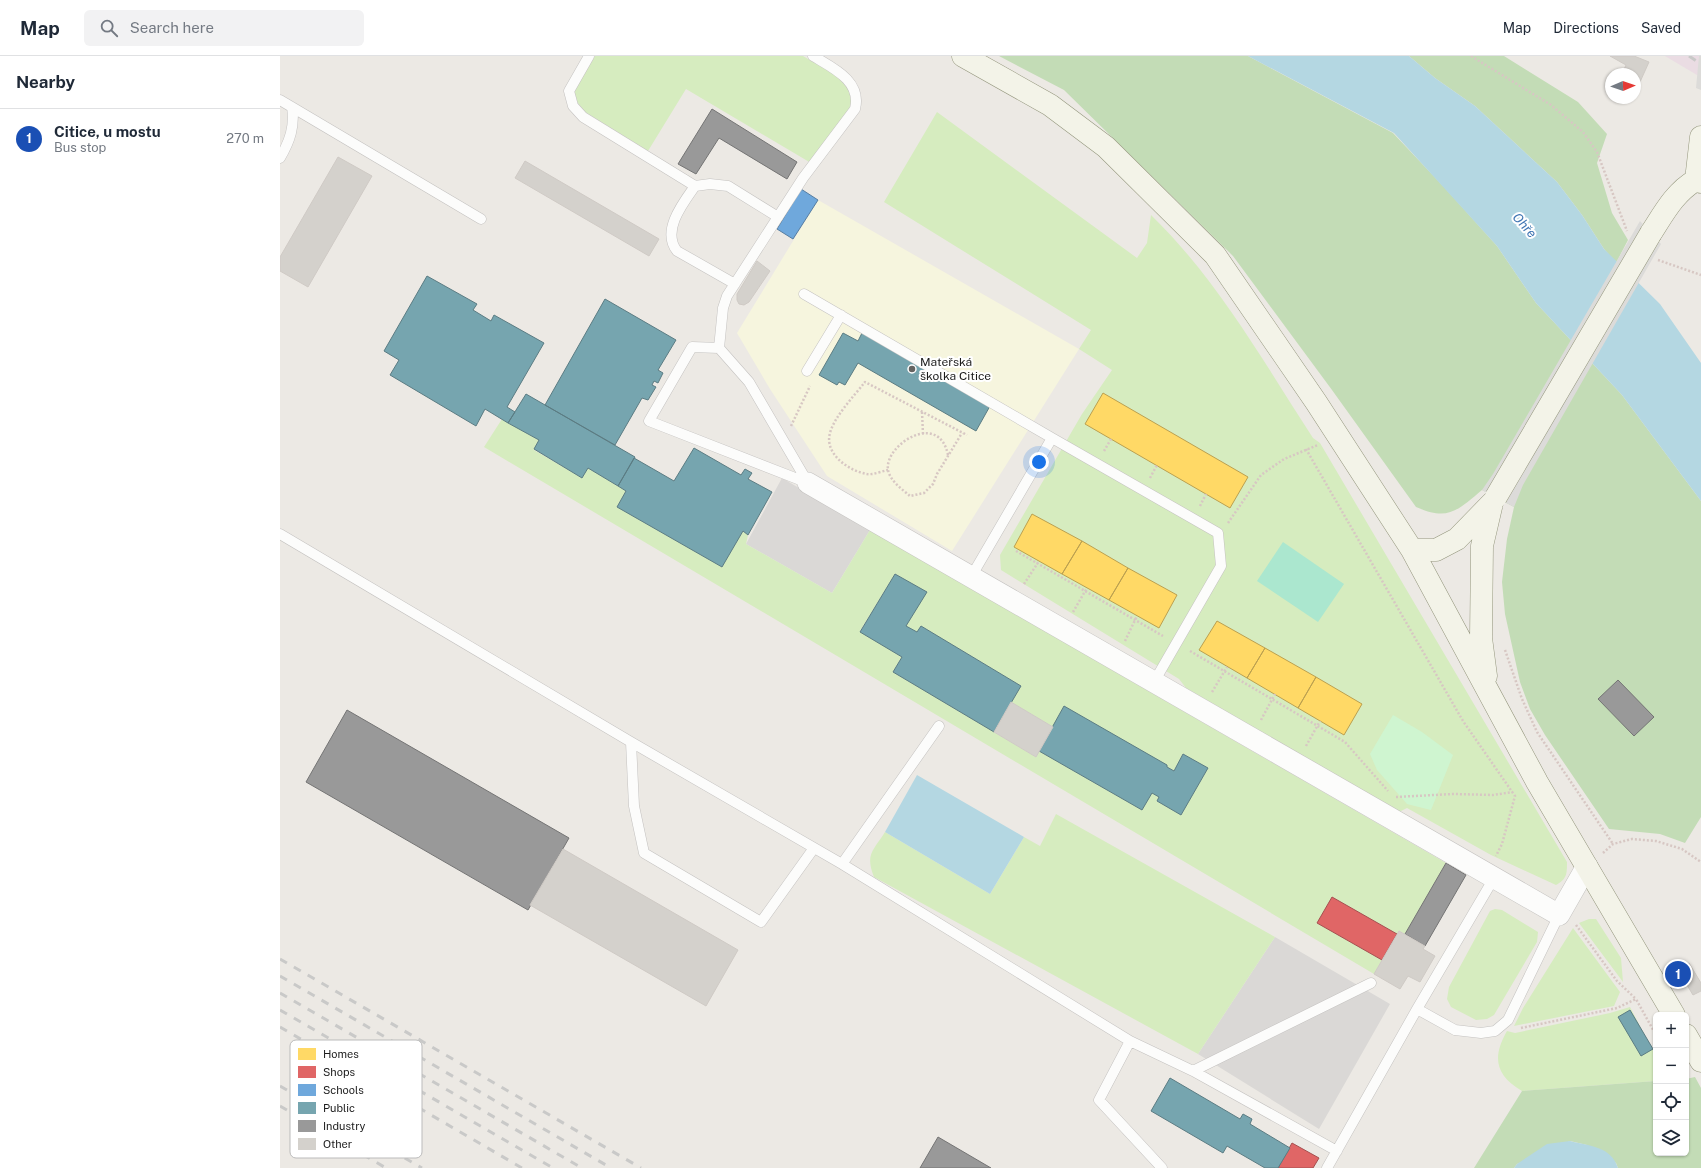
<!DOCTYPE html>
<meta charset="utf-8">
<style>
:root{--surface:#fff;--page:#f2f2f3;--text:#1f2937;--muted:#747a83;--line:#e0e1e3;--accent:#0f766e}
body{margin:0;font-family:"Public Sans",sans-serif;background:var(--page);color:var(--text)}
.controls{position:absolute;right:12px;bottom:12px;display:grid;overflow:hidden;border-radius:6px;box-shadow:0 1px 3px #0004}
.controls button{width:36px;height:36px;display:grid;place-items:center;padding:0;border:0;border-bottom:1px solid var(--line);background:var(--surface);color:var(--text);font:20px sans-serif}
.compass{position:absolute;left:1325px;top:12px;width:36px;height:36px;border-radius:50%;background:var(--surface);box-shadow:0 1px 3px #0004;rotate:88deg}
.you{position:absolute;left:759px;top:406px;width:14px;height:14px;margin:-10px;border:3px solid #fff;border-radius:50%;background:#1a73e8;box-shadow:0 0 0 6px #1a73e833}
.badge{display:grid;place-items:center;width:26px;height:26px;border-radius:50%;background:var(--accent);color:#fff;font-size:13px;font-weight:700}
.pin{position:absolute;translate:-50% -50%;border:2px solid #fff;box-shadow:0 1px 4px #0006}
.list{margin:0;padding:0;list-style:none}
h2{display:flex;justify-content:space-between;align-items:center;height:52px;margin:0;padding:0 16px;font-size:17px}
h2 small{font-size:13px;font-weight:400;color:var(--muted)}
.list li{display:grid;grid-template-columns:26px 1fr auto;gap:12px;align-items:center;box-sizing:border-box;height:60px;padding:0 16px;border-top:1px solid var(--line)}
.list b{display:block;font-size:15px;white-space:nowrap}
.list p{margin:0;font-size:13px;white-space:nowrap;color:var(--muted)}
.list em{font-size:13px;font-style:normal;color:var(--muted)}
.icon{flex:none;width:22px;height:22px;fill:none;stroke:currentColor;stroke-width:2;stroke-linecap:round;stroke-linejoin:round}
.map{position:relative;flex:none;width:1421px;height:1112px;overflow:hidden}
header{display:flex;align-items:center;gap:24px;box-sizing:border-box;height:56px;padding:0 20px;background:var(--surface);border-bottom:1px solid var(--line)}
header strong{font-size:19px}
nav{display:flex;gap:22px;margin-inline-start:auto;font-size:14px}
.search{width:280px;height:36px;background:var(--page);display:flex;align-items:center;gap:10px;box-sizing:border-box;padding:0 14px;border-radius:6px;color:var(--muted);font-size:15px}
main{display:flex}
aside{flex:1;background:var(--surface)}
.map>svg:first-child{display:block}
</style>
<header>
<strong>Map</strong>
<div class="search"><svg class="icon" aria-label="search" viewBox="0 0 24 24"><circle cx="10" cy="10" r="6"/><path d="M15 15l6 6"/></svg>Search here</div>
<nav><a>Map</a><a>Directions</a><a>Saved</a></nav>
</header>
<main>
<aside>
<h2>Nearby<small></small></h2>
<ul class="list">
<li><span class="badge" style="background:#1a4fb4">1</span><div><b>Citice, u mostu</b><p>Bus stop</p></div><em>270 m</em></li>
</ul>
</aside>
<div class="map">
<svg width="1421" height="1112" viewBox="0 0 1421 1112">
<rect width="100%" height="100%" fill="#ece9e4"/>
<!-- residential -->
<path fill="#dad8d6" d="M502 422 590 474 552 537 466 488Z
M995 881 1110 948 1039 1073 918 998Z"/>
<!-- industrial -->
<path fill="#eadce3" d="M1385 0H1421V22L1417 19Z"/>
<!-- education -->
<path fill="#f6f5de" d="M538 144 799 293 672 495 547 420 490 333 457 277Z"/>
<!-- grass -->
<path fill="#d6ecbf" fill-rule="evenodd" d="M315 0H523L564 24 571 34 572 44 567 60 531 107 406 33 368 95 305 56 297 46 294 35Z
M657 56 857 202 867 187 871 159C937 223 983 305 1033 382L1040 387 1287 806C1287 818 1287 823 1276 829L1211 799 1127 752 1119 756 906 632 899 623 721 514 720 499 802 358 832 314 799 293 811 274 604 146Z
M222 363 259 384 254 394 302 422 308 412 346 435 337 451 442 511 463 475 468 479 466 488 552 537 590 474 1166 807 1125 878 1119 875 1117 878 1052 841 1037 867 1102 904 1094 918 204 391ZM615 518 646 536 626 570 637 576 641 570 741 630 731 646 773 671 784 650 894 715 903 698 928 712 901 759 877 745 879 741 872 737 862 754 759 695 756 701 613 616 622 601 580 575Z
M776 758 995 881 918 998 594 821C585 798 593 795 605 776L710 838 744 781 760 790Z
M1215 853 1222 854 1258 876 1257 886 1214 959 1207 963 1196 964 1171 951 1167 943 1169 931 1210 855Z
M1309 863H1316L1341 902 1343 926 1299 867Z
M1293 872 1340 936 1334 950 1234 970 1243 952Z
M1350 951 1372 993 1376 992V1025L1242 1035C1215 1019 1212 1001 1227 975L1235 977 1330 957Z"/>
<!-- forest -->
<path fill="#c3dcb6" d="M719 0H968L1113 77 1164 131 1217 190 1256 247 1342 339 1421 445V761L1405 787 1380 778 1329 773 1265 679 1250 653 1240 626 1225 558 1222 526 1227 483 1234 451 1202 434C1177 455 1168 465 1136 451L1052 334 953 200 784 34Z
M1129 0H1224L1298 46 1327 78 1317 107 1332 157 1348 184 1336 207 1324 193 1302 159 1277 126 1195 50 1155 22Z
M1415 1021 1421 1032V1112H1338L1336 1107 1307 1089 1290 1085 1237 1108 1234 1112H1194L1242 1035 1376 1025V1097H1406V1023Z"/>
<!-- park -->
<path fill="#cff5d0" d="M1113 659 1142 676 1173 699 1151 754 1127 748 1097 714 1090 698Z"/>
<!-- pitch -->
<path fill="#abe7cf" d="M1003 486 1064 528 1038 566 977 525Z"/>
<!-- water -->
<path fill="#b4d7e2" d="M968 0H1129L1155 22 1195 50 1277 126 1302 159 1324 193 1380 248 1421 307V445L1342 339 1256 247 1217 190 1114 77Z
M637 719 744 781 710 838 605 776Z
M1290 1085C1309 1090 1331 1090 1338 1112H1234L1237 1108 1267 1088Z"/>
<!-- pier -->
<path fill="#dcdbd9" d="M1419 0H1421V34L1416 32Z
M1360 165 1381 188 1243 429 1234 451 1202 434 1213 418Z"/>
<!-- homes -->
<path fill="#ffd966" stroke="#bba050" d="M823 337 968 421 950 452 805 368Z
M752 458 802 485 782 518 734 491Z
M802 485 848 512 829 544 782 518Z
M848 512 897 539 879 572 829 544Z
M937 565 985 592 967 622 919 594Z
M985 592 1036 621 1018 652 967 622Z
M1036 621 1082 648 1064 679 1018 652Z"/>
<!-- shops -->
<path fill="#e06666" stroke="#a55050" d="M1052 841 1117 878 1102 904 1037 867Z
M1012 1087 1039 1102 1033 1112H998Z"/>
<!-- schools -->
<path fill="#6fa8dc" stroke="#567ea2" d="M521 133 538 144 513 183 497 173Z"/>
<!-- public -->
<path fill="#76a5af" stroke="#5b7c83" d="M147 220 197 248 193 254 211 265 214 259 264 287 227 351 235 356 228 367 205 353 196 370 110 319 119 304 104 295Z
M325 243 396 284 378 314 383 317 378 327 374 325 372 329 376 331 368 344 362 342 335 389 265 349Z
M563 277 578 285 582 277 710 350 696 375 578 307 565 329 559 326 557 329 539 319Z
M246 338 355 401 338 430 308 412 302 422 254 393 259 384 228 367Z
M414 392 461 419 465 413 472 417 468 423 492 436 468 479 463 475 442 511 337 451 346 435 338 430 354 402 394 425Z
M615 518 647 536 626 570 637 576 641 570 741 630 714 676 613 616 622 601 580 576Z
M784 650 887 709V711L894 715 903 698 928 712 901 759 877 745 879 741 872 737 862 754 759 695Z
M1350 954 1373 993 1361 1000 1338 961Z
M890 1022 960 1063 963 1058 972 1063 970 1068 1010 1092 998 1112H985L947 1090 943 1097 871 1055Z"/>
<!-- industry -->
<path fill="#999" stroke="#747474" d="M432 53 517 106 507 123 439 82 416 118 398 108Z
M1338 624 1374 661 1354 680 1318 643Z
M67 654 289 782 248 854 26 726Z
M1166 807 1186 819 1145 890 1125 878Z
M658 1081 711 1112H640Z"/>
<!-- building -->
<path fill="#d4d1cc" stroke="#cfcac5" d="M1330 0H1354L1369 6 1355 37V18H1342L1346 9Z
M58 101 92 120 28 231 0 215V201Z
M245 105 379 183 369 200 235 122Z
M477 205 490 215 469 246 464 249 459 248 457 244V238Z
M731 646 773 671 756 701 714 676Z
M283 793 458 894 426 950 250 849Z
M1119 875 1145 890 1143 893 1155 900 1140 926 1128 920 1120 933 1094 918Z
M1409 907 1421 927V935L1413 939 1398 914Z"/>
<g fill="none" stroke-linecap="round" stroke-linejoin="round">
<defs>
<path id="lane" d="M309 0 289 35 293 50 303 61 415 130 430 128 448 130 498 161
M0 44 201 163
M0 102C10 85 15 70 12 51
M415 130C403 147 381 175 397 195L455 228
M524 238 772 382
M412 291 439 292 469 326 528 427 369 365Z
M439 292 443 252 447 240 523 122 575 53C582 25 553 12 533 0
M527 315 561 259
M0 478 351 686 562 808 850 985
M691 521 772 382 938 477 941 510 874 626
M351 686 354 750 364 797 481 866 534 792
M562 808 659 670
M1137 953 1175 974 1201 977 1215 975 1228 964 1279 859
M913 1015 1057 1095
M882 1112 819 1044 850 985 913 1015 1091 927
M1047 1112 1137 953 1214 822"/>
<path id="street" d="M528 427 1279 859 1307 810"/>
<path id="secondary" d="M683 0 770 49 826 91 935 199 1036 346 1132 494 1257 726 1394 959
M1416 124 1421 81
M1371 177C1384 157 1395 136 1416 124L1421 126
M1132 494H1156L1177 483 1212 447
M1206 620 1201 582 1202 490 1212 447
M1406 979 1421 1005"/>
</defs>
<!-- lane casing -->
<use href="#lane" stroke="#c4c2c0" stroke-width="11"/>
<!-- street casing -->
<use href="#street" stroke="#c4c2c0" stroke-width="22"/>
<!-- secondary casing -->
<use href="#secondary" stroke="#93957c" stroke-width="23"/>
<!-- path -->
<path stroke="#d7c7c3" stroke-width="2.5" stroke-dasharray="2 2" stroke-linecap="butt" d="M1191 0 1271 49 1303 76 1317 96 1347 175
M1378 204 1421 219
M642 356 643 378
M511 370 530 330
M1026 393 1183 665 1235 740 1222 788 1216 800
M824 395 831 383
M668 399C659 354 604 389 608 414 610 425 623 434 630 440L644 437 653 428 657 418 682 377
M608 414C602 415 594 419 587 418 569 415 544 398 550 377 554 361 574 340 585 326L687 379
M870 422 877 409
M920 450 926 438
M948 467 981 419 1004 403 1038 389
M736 495 883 580
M744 528 759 505
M793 556 807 532
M845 585 857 560
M1225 594 1242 643 1257 676 1333 788
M910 595 1065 686 1108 735
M932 636 947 611
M981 664 995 638
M1026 690 1040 665
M1116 741 1173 738 1213 739 1233 736
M1323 797 1333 788 1352 783 1376 785 1402 793 1421 806
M1296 869 1337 925 1356 943
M1241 972 1337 952 1356 943 1376 979"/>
<!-- lane -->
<use href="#lane" stroke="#fcfcfb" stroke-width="10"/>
<!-- street -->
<use href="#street" stroke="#fcfcfb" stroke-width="21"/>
<!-- secondary -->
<use href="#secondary" stroke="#f3f3e8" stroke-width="22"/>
<!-- rail -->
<path stroke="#c9c9c8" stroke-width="3" stroke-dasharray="8 8" stroke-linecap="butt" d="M1409 0 1421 8
M0 903 361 1112
M0 920 331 1112
M0 937 302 1112
M0 954 273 1112
M0 971 242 1112
M0 1030 142 1112
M0 1050 106 1112"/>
<defs>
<path id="secondary-bridge" d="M1216 441 1371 177"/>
</defs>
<!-- secondary-bridge casing -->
<use href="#secondary-bridge" stroke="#93957c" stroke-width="23" stroke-linecap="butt"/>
<!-- secondary-bridge -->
<use href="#secondary-bridge" stroke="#f3f3e8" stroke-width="22"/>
</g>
<!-- markers -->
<circle fill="#656462" stroke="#fff" stroke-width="1.5" cx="632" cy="313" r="4"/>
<g text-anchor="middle" stroke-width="4" stroke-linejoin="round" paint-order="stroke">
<!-- poi labels -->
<g font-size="12" fill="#1c1c1c" stroke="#fff" text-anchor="start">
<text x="640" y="310">Mateřská<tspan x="640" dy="14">školka Citice</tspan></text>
</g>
<!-- water labels -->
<g font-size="13" font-style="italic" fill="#4076b4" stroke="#fff">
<text transform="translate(1245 169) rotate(48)" y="5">Ohře</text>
</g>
</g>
<!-- legend -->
<rect x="10" y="984" width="132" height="118" rx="6" fill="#fff" stroke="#bbb" stroke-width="1"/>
<rect x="18" y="992" width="18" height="12" fill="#ffd966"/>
<rect x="18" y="1010" width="18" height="12" fill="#e06666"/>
<rect x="18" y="1028" width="18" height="12" fill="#6fa8dc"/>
<rect x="18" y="1046" width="18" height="12" fill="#76a5af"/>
<rect x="18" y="1064" width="18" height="12" fill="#999"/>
<rect x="18" y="1082" width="18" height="12" fill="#d4d1cc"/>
<g font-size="11" fill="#1c1c1c">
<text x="43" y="1002">Homes</text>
<text x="43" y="1020">Shops</text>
<text x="43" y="1038">Schools</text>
<text x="43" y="1056">Public</text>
<text x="43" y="1074">Industry</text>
<text x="43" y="1092">Other</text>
</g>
</svg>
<div class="controls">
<button>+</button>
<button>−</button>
<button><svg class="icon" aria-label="locate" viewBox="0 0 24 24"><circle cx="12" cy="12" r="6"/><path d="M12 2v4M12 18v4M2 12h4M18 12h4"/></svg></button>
<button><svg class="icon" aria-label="layers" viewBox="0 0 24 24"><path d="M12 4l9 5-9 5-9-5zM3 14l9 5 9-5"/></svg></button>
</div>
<svg class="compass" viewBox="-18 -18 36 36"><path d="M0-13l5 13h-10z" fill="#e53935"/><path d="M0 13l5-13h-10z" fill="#747a83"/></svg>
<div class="you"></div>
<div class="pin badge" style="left:1398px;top:918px;background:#1a4fb4">1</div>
</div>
</main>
